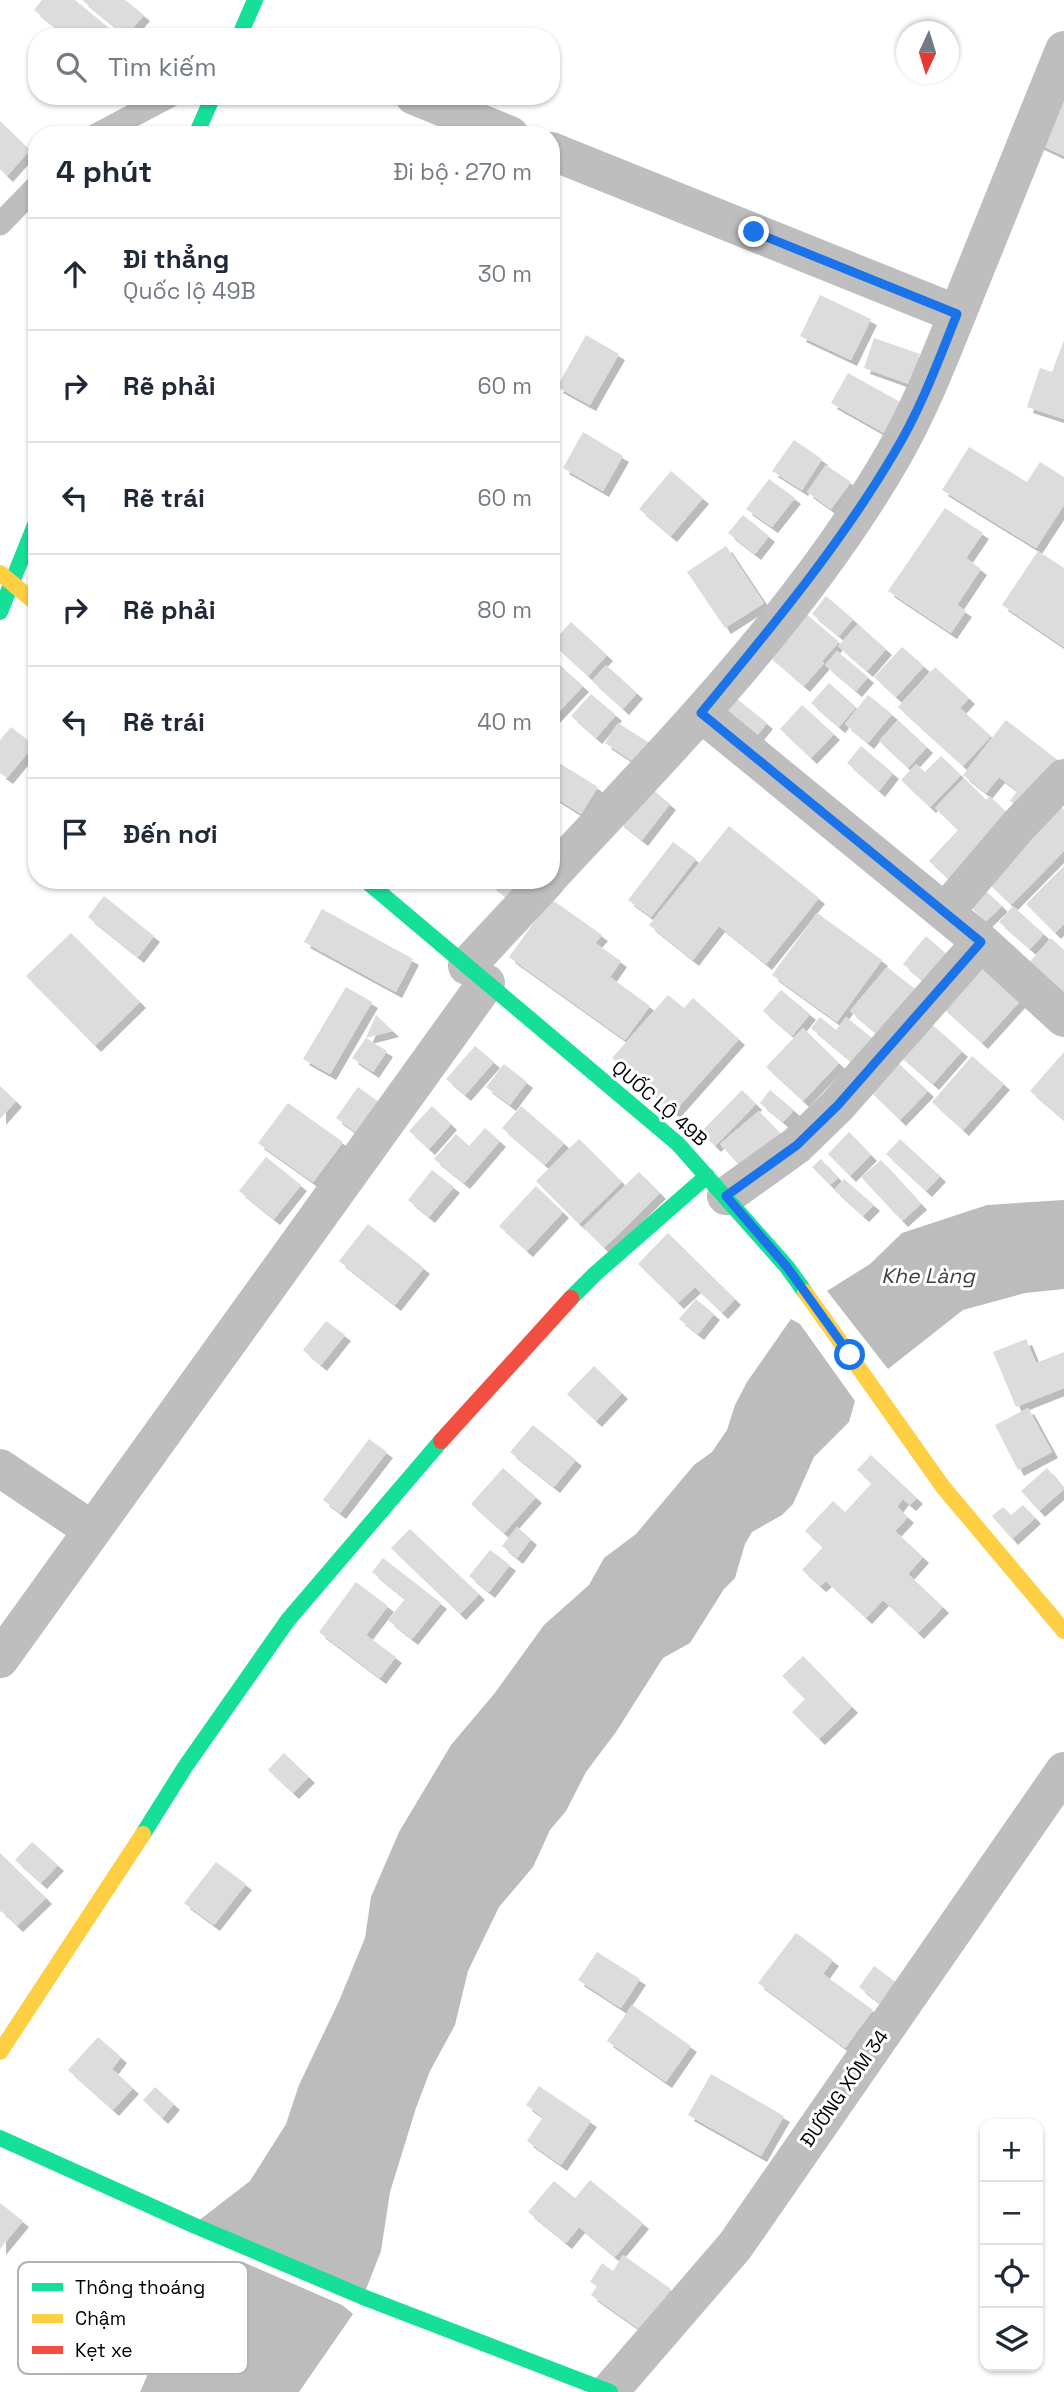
<!DOCTYPE html>
<html lang="vi">
<meta charset="utf-8">
<style>
:root{--surface:#fff;--page:#f2f2f3;--text:#1f2937;--muted:#747a83;--line:#e0e1e3}
body{margin:0;font-family:"Space Grotesk",sans-serif;background:var(--page);color:var(--text)}
.controls{position:absolute;right:21px;bottom:21px;display:grid;overflow:hidden;border-radius:14px;box-shadow:0 2px 5px #0004}
.controls button{width:63px;height:63px;display:grid;place-items:center;padding:0;border:0;border-bottom:2px solid var(--line);background:var(--surface);color:var(--text);font:35px sans-serif}
.compass{position:absolute;left:896px;top:21px;width:63px;height:63px;border-radius:50%;background:var(--surface);box-shadow:0 2px 5px #0004;rotate:184deg}
.stop{position:absolute;width:21px;height:21px;margin:-16px;border:5px solid #1a73e8;border-radius:50%;background:#fff}
.stop.end{background:#1a73e8;border-color:#fff;box-shadow:0 2px 7px #0008}
.list{margin:0;padding:0;list-style:none}
h2{display:flex;justify-content:space-between;align-items:center;height:91px;margin:0;padding:0 28px;font-size:30px}
h2 small{font-size:23px;font-weight:400;color:var(--muted)}
.list li{display:grid;grid-template-columns:46px 1fr auto;gap:21px;align-items:center;box-sizing:border-box;height:112px;padding:0 28px;border-top:2px solid var(--line)}
.list b{display:block;font-size:26px;white-space:nowrap}
.list p{margin:0;font-size:23px;white-space:nowrap;color:var(--muted)}
.list em{font-size:23px;font-style:normal;color:var(--muted)}
.icon{flex:none;width:38px;height:38px;fill:none;stroke:currentColor;stroke-width:2;stroke-linecap:round;stroke-linejoin:round}
.map{position:relative;flex:none;width:1064px;height:2392px;overflow:hidden}
.search{position:absolute;background:var(--surface);box-shadow:0 2px 5px #0004;left:28px;top:28px;width:532px;height:77px;display:flex;align-items:center;gap:18px;box-sizing:border-box;padding:0 24px;border-radius:28px;color:var(--muted);font-size:26px}
.panel{position:absolute;background:var(--surface);box-shadow:0 2px 5px #0004;left:28px;top:126px;width:532px;height:763px;border-radius:28px}
.map>svg:first-child{display:block}
</style>
<div class="map">
<svg width="1064" height="2392" viewBox="0 0 1064 2392">
<defs>
<filter id="shadow"><feDropShadow dx="6" dy="6" stdDeviation="0" flood-color="#0004"/></filter>
</defs>
<rect width="100%" height="100%" fill="#fff"/>
<!-- water -->
<path fill="#bcbcbc" d="M1064 1200V1289L1025 1293 963 1310 888 1369 827 1291 870 1264 902 1233 987 1205Z
M791 1319 800 1324 855 1401 849 1422 814 1457 793 1504 782 1515 752 1532 745 1544 735 1578 724 1589 690 1643 663 1658 616 1732 586 1772 566 1811 550 1830 533 1867 499 1907 468 1971 455 2025 430 2071 416 2108 390 2192 381 2251 363 2297 193 2225 250 2181 286 2124 299 2085 339 2001 365 1938 371 1897 399 1832 451 1745 494 1694 544 1625 589 1585 604 1558 636 1534 694 1465 712 1452 727 1430 735 1405 747 1382Z
M243 2262 342 2305 353 2314 299 2392H140L160 2346 196 2280Z"/>
<!-- building -->
<path fill="#dcdcdc" filter="url(#shadow)" d="M42 0H75L120 37H67L34 10Z
M82 0H125L144 15 126 36Z
M1064 72V156L1030 140Z
M0 121 30 150 7 176 0 169Z
M820 295 871 319 851 360 800 336Z
M586 335 619 354 590 405 557 387Z
M874 338 920 354 909 384 864 368Z
M1064 340V419L1027 407 1040 368 1052 372Z
M848 373 902 403 886 434 831 403Z
M583 432 623 456 603 491 563 468Z
M794 440 822 459 802 490 772 471Z
M969 447 1027 482 1040 462 1064 477V505L1036 548 942 490Z
M826 465 851 482 831 509 807 492Z
M671 471 703 498 671 536 639 509Z
M769 479 795 498 772 527 746 509Z
M945 508 983 533 966 558 981 569 957 605 966 611 951 633 888 591Z
M743 515 769 536 755 554 728 533Z
M726 546 764 603 725 628 687 572Z
M1038 551 1064 568V647L1002 605Z
M826 596 853 619 839 636 812 614Z
M804 612 839 642 822 661 824 663 804 686 767 654Z
M571 622 607 655 588 676 552 643Z
M858 624 886 649 867 671 838 646Z
M902 647 924 666 896 697 874 677Z
M837 651 868 677 856 691 825 665Z
M551 657 583 686 551 720Z
M606 665 637 693 623 709 592 681Z
M935 667 969 698 960 708 991 736 963 766 898 707Z
M829 683 856 707 839 727 811 703Z
M591 694 616 715 596 738 571 716Z
M731 694 767 723 751 743 716 714Z
M868 695 892 714 868 743 845 724Z
M802 705 834 734 811 758 780 729Z
M898 720 927 747 908 768 879 741Z
M1006 720 1059 761 1021 809 1010 801 1017 791 999 777 986 793 963 775Z
M618 723 651 744 637 764 605 743Z
M11 727 34 745 7 778 0 773V740Z
M861 746 893 773 879 791 847 763Z
M941 756 961 775 930 807 901 780 916 764 925 772Z
M551 758 598 787 581 814 551 795Z
M964 778 986 800 990 796 1015 821 955 885 929 861 958 830 935 808Z
M647 785 670 804 642 840 618 821Z
M1056 802 1064 810V851L1011 905 983 878Z
M729 826 819 898 766 964 719 926 693 960 649 925Z
M673 842 696 859 651 917 628 900Z
M1064 866V924L1055 933 1026 904Z
M486 880H521L506 897Z
M985 890 1002 906 985 922 970 906Z
M104 896 154 936 138 957 88 917Z
M551 899 602 935 595 943 621 961 610 977 650 1006 625 1040 509 957Z
M1013 906 1044 934 1030 949 999 922Z
M322 909 413 959 396 992 304 942Z
M817 913 882 960 837 1022 772 975Z
M71 933 140 1002 95 1046 26 976Z
M926 936 950 957 927 984 903 964Z
M1051 938 1064 950V995L1028 964Z
M980 963 1021 1000 982 1043 940 1005Z
M887 967 919 992 881 1037 850 1011Z
M346 987 372 1002 330 1074 303 1059Z
M781 990 810 1014 792 1036 763 1011Z
M668 995 684 1008 693 998 739 1039 674 1112 612 1058Z
M376 1015 393 1031 366 1038Z
M820 1017 836 1030 846 1017 877 1042 857 1066 811 1028Z
M926 1019 962 1051 933 1084 897 1053Z
M803 1028 839 1063 803 1101 766 1067Z
M366 1038 387 1051 373 1072 352 1058Z
M475 1046 494 1062 465 1095 446 1079Z
M1064 1052V1120L1030 1091Z
M972 1056 1004 1084 963 1130 932 1102Z
M896 1061 928 1091 900 1120 869 1090Z
M504 1064 527 1082 510 1105 486 1087Z
M0 1086 16 1101 0 1119Z
M358 1087 386 1107 364 1138 336 1118Z
M742 1090 756 1104 715 1146 701 1132Z
M770 1090 794 1110 783 1122 760 1103Z
M288 1103 343 1142 313 1182 258 1143Z
M432 1106 451 1124 429 1149 409 1131Z
M521 1106 564 1143 545 1165 502 1128Z
M759 1111 785 1139 746 1173 720 1144Z
M485 1128 500 1141 464 1183 434 1159 456 1134 469 1146Z
M849 1132 871 1155 850 1176 828 1154Z
M579 1139 622 1182 579 1224 536 1181Z
M900 1139 940 1176 926 1191 886 1154Z
M266 1157 301 1185 274 1219 239 1191Z
M821 1159 838 1178 830 1185 812 1167Z
M881 1160 921 1204 902 1221 861 1177Z
M432 1170 454 1187 429 1217 408 1200Z
M639 1172 660 1193 604 1248 583 1227Z
M844 1179 874 1205 863 1216 834 1190Z
M536 1186 563 1212 527 1251 499 1226Z
M368 1224 424 1268 395 1305 339 1261Z
M668 1233 735 1299 722 1313 695 1287 678 1303 638 1264Z
M696 1299 714 1314 698 1334 679 1319Z
M326 1321 345 1335 321 1365 303 1350Z
M1026 1339 1036 1363 1064 1352V1388L1016 1407 993 1352Z
M594 1366 622 1393 596 1421 567 1394Z
M1028 1408 1052 1452 1018 1470 995 1425Z
M533 1425 576 1460 554 1487 510 1452Z
M369 1439 387 1452 340 1513 323 1500Z
M871 1455 917 1498 910 1505 903 1499 897 1507 908 1517 895 1531 923 1557 908 1574 943 1607 918 1633 883 1600 866 1618 826 1581 820 1586 802 1570 823 1547 805 1531 833 1501 845 1512 872 1483 857 1470Z
M503 1468 536 1497 504 1533 471 1504Z
M1047 1468 1064 1489 1039 1511 1021 1491Z
M1023 1505 1035 1518 1012 1539 992 1516 1003 1507 1011 1515Z
M517 1527 531 1539 517 1558 502 1546Z
M410 1529 479 1594 460 1614 391 1548Z
M490 1550 510 1565 489 1592 469 1576Z
M383 1558 441 1603 412 1639 388 1620 405 1599 372 1572Z
M356 1582 388 1606 366 1635 396 1657 380 1678 319 1632Z
M803 1656 852 1707 819 1739 792 1712 805 1699 782 1676Z
M284 1753 309 1777 293 1793 268 1770Z
M32 1842 58 1865 41 1883 15 1860Z
M0 1853 46 1898 17 1926 1 1911 0 1912Z
M216 1862 246 1884 214 1925 184 1903Z
M796 1933 833 1960 823 1974 873 2010 845 2048 758 1983Z
M597 1952 640 1979 621 2008 578 1980Z
M874 1966 897 1983 881 2004 859 1987Z
M632 2005 691 2046 666 2082 607 2041Z
M98 2037 121 2057 112 2069 133 2088 113 2110 68 2070Z
M711 2074 784 2116 761 2156 688 2115Z
M539 2086 591 2121 561 2165 527 2141 543 2117 526 2105Z
M155 2087 174 2104 162 2118 143 2100Z
M590 2180 643 2223 615 2257 579 2227 566 2243 528 2212 554 2181 575 2198Z
M0 2203 23 2221 0 2249Z
M623 2255 671 2289 642 2331 591 2295 597 2286 590 2282 602 2263 613 2271Z"/>
<g fill="none" stroke-linecap="round" stroke-linejoin="round">
<!-- lane -->
<path stroke="#bebebe" stroke-width="23" d="M96 135 170 96
M0 224 37 186"/>
<!-- street -->
<path stroke="#bebebe" stroke-width="38" d="M414 96 510 135
M551 151 957 314
M701 713 981 942 1064 1018
M551 875C674 743 804 611 894 454 923 403 943 349 965 295 998 213 1031 131 1064 50
M945 912 1019 825 1064 778
M467 966 547 880
M726 1196 797 1145 838 1105 981 942
M0 1468 92 1530
M0 1659 486 983
M609 2392 735 2246 1064 1771"/>
<!-- fast -->
<path stroke="#16e098" stroke-width="16" d="M239 37 255 0
M196 135 213 96
M0 612 37 520
M365 880 678 1144 787 1267 805 1292
M571 1298 595 1274 707 1176
M143 1834 185 1767 288 1620 441 1441
M0 2138 193 2225 363 2297 610 2392"/>
<!-- slow -->
<path stroke="#ffcf43" stroke-width="16" d="M0 573 37 604
M805 1292 943 1487 1064 1631
M0 2052 143 1834"/>
<!-- jam -->
<path stroke="#f24e42" stroke-width="16" d="M441 1441 571 1298"/>
</g>
<g fill="none" stroke-linecap="round" stroke-linejoin="round">
<!-- route -->
<path stroke="#1a73e8" stroke-width="9" d="M754 232 957 314C938 362 920 411 893 455 838 548 769 630 701 713L981 942 838 1105 797 1145 726 1196 787 1267 850 1355"/>
</g>
<g text-anchor="middle" stroke-width="6" stroke-linejoin="round" paint-order="stroke">
<!-- street labels -->
<g font-size="19" fill="#000" stroke="#fff">
<text transform="translate(660 1103) rotate(41)" y="7">QUỐC LỘ 49B</text>
<text transform="translate(844 2088) rotate(-55)" y="7">ĐƯỜNG XÓM 34</text>
</g>
<!-- water labels -->
<g font-size="21" font-style="italic" fill="#404040" stroke="#fff">
<text x="928" y="1283">Khe Làng</text>
</g>
</g>
<!-- legend -->
<rect x="18" y="2262" width="230" height="112" rx="10" fill="#fff" stroke="#b2b2b2" stroke-width="2"/>
<rect x="32" y="2283" width="31" height="8" fill="#16e098"/>
<rect x="32" y="2314" width="31" height="9" fill="#ffcf43"/>
<rect x="32" y="2346" width="31" height="8" fill="#f24e42"/>
<g font-size="19" fill="#000">
<text x="75" y="2294">Thông thoáng</text>
<text x="75" y="2325">Chậm</text>
<text x="75" y="2357">Kẹt xe</text>
</g>
</svg>
<div class="controls">
<button>+</button>
<button>−</button>
<button><svg class="icon" aria-label="locate" viewBox="0 0 24 24"><circle cx="12" cy="12" r="6"/><path d="M12 2v4M12 18v4M2 12h4M18 12h4"/></svg></button>
<button><svg class="icon" aria-label="layers" viewBox="0 0 24 24"><path d="M12 4l9 5-9 5-9-5zM3 14l9 5 9-5"/></svg></button>
</div>
<svg class="compass" viewBox="-18 -18 36 36"><path d="M0-13l5 13h-10z" fill="#e53935"/><path d="M0 13l5-13h-10z" fill="#747a83"/></svg>
<div class="stop" style="left:850px;top:1355px"></div>
<div class="stop end" style="left:754px;top:232px"></div>
<div class="search"><svg class="icon" aria-label="search" viewBox="0 0 24 24"><circle cx="10" cy="10" r="6"/><path d="M15 15l6 6"/></svg>Tìm kiếm</div>
<section class="panel">
<h2>4 phút<small>Đi bộ · 270 m</small></h2>
<ul class="list">
<li><svg class="icon" aria-label="ahead" viewBox="0 0 24 24"><path d="M12 20V5M6 11l6-6 6 6"/></svg><div><b>Đi thẳng</b><p>Quốc lộ 49B</p></div><em>30 m</em></li>
<li><svg class="icon" aria-label="right" viewBox="0 0 24 24"><path d="M7 20v-9h11M14 6l5 5-5 5"/></svg><div><b>Rẽ phải</b></div><em>60 m</em></li>
<li><svg class="icon" aria-label="left" viewBox="0 0 24 24"><path d="M17 20v-9H6M10 6l-5 5 5 5"/></svg><div><b>Rẽ trái</b></div><em>60 m</em></li>
<li><svg class="icon" aria-label="right" viewBox="0 0 24 24"><path d="M7 20v-9h11M14 6l5 5-5 5"/></svg><div><b>Rẽ phải</b></div><em>80 m</em></li>
<li><svg class="icon" aria-label="left" viewBox="0 0 24 24"><path d="M17 20v-9H6M10 6l-5 5 5 5"/></svg><div><b>Rẽ trái</b></div><em>40 m</em></li>
<li><svg class="icon" aria-label="arrive" viewBox="0 0 24 24"><path d="M6 21V4h12l-3 4 3 4H6"/></svg><div><b>Đến nơi</b></div></li>
</ul>
</section>
</div>
